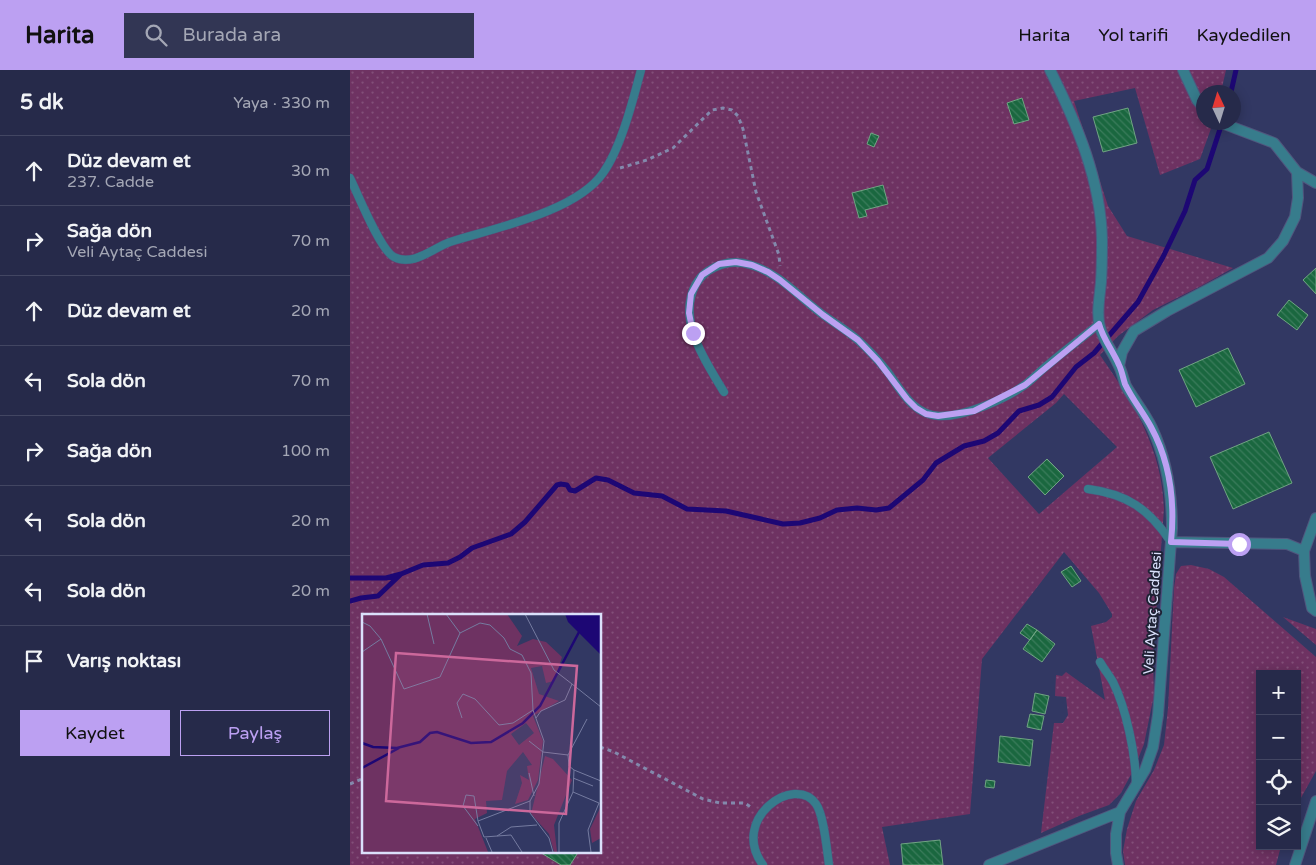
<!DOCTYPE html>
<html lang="tr">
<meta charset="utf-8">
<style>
:root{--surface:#262a4a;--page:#323654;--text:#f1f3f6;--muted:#a4a7b5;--line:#424662;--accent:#bca0f2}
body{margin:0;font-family:"Varela Round",sans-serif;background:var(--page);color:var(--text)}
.controls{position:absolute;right:15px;bottom:15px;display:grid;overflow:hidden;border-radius:0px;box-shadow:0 2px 12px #0003}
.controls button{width:45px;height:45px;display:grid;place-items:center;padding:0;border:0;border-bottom:1px solid var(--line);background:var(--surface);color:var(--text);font:25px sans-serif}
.compass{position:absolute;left:846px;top:15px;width:45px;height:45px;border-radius:50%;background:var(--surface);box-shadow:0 2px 12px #0003;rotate:356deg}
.stop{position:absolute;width:15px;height:15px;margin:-11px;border:4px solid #bca0f2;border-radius:50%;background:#fff}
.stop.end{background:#bca0f2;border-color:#fff;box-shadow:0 1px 5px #0008}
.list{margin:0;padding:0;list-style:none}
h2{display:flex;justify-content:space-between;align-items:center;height:65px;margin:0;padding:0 20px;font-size:21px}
h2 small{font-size:16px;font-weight:400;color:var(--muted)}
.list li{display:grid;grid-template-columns:32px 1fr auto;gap:15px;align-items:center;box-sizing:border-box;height:70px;padding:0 20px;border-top:1px solid var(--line)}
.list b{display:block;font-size:19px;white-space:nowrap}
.list p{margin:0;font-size:16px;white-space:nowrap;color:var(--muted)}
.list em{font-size:16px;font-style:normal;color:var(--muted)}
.actions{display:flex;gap:10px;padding:15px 20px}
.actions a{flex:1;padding:11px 0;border:1px solid var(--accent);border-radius:0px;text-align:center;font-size:18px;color:var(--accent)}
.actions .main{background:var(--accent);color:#111}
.icon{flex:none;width:28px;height:28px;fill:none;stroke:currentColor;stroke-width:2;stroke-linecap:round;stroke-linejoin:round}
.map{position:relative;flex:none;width:966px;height:795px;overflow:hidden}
header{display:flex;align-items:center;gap:30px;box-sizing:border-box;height:70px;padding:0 25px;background:var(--accent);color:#111}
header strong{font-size:24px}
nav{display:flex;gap:28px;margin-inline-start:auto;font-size:18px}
.search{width:350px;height:45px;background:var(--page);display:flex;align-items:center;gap:12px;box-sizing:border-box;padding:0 18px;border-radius:0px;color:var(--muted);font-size:19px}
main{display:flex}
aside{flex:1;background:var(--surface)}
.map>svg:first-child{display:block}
</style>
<header>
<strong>Harita</strong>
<div class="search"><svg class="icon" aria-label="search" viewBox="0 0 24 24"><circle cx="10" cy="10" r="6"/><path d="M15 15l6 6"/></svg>Burada ara</div>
<nav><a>Harita</a><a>Yol tarifi</a><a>Kaydedilen</a></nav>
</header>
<main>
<aside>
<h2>5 dk<small>Yaya · 330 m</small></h2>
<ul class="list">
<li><svg class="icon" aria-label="ahead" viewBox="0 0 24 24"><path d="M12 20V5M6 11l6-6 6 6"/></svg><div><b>Düz devam et</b><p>237. Cadde</p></div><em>30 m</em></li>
<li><svg class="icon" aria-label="right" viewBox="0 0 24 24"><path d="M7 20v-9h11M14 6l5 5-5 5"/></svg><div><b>Sağa dön</b><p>Veli Aytaç Caddesi</p></div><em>70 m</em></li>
<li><svg class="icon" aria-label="ahead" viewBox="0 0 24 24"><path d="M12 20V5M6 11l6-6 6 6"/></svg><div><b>Düz devam et</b></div><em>20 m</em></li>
<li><svg class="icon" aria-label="left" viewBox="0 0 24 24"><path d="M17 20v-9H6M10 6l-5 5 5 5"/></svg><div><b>Sola dön</b></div><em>70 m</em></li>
<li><svg class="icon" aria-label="right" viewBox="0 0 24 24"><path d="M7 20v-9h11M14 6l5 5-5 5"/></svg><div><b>Sağa dön</b></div><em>100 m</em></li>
<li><svg class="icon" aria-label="left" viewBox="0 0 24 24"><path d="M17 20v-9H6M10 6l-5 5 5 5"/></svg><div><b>Sola dön</b></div><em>20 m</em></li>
<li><svg class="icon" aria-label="left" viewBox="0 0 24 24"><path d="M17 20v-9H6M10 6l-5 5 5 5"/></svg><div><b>Sola dön</b></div><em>20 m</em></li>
<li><svg class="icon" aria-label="arrive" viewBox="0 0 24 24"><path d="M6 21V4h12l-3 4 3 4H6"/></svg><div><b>Varış noktası</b></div></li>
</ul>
<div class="actions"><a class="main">Kaydet</a><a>Paylaş</a></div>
</aside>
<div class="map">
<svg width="966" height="795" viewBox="0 0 966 795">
<defs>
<pattern id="grass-dots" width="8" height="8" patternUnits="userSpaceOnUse" patternTransform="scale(1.25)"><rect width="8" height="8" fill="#6e3262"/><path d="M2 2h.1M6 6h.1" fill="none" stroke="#824f79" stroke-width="1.8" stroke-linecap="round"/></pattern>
<pattern id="building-back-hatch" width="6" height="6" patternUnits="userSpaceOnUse" patternTransform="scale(1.25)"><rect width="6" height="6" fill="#1a673f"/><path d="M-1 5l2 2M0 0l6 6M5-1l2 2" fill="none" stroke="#3b7c5c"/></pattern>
</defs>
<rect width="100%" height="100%" fill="#323863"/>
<!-- grass -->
<path fill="url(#grass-dots)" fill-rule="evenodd" d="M0 0H876L871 22H854V52L863 53 850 89 810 105 785 18 724 31 758 136 777 166 883 198 851 216 803 240 768 266 750 285C784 334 812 378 814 439L803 585 804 625 794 674 784 699 771 723 759 735 729 746 691 763 704 653H713L718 645 716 627 705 626 706 605 712 606 716 602 755 630 741 556 756 552 762 547V544L749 523 714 482 632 589 620 744 532 757 540 795H0ZM714 324 767 377 689 444 638 388 706 333ZM14 545H250V781H14Z
M841 495 859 499 874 507 966 587V701L947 735V604H910V776H931L926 795H775L773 781 777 759 786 731 804 700 814 675 818 638 824 518 826 504 831 496Z
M933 547 966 559V575Z"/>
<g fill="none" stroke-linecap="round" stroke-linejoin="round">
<!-- stream -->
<path stroke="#1d0774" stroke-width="5" d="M881 22 886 0
M0 508H36L51 504 73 495 98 493 110 487 122 478 161 464 175 452 207 415 211 414 217 415 220 420 225 421 246 408 258 410 284 423 312 426 337 439 376 441 433 454 450 453 470 448 487 440 507 438 526 440 539 438 573 410 586 393 614 376 634 371 648 363 669 341 689 335 702 327 726 297 744 283 788 232 813 187 835 141 845 110 857 99 872 53
M0 531 11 528 28 526 50 505"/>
</g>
<!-- building -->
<path fill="url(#building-back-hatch)" stroke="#70a483" d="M672 28 679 50 664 54 657 33Z
M778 38 787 73 753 82 743 47Z
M521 63 529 66 524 77 517 74Z
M533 115 538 134 515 140 517 146 509 148 502 123Z
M966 198V224L953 210Z
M939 230 958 245 947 260 927 245Z
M878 278 895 314 846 337 829 300Z
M919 362 942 413 883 439 860 387Z
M697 389 714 406 695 425 678 407Z
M721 496 731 511 722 517 711 502Z
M677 554 687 560 680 570 670 563Z
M687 560 705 574 692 592 673 579Z
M685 623 699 626 695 644 682 641Z
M680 644 694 646 691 660 677 657Z
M650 666 683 670 680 696 648 692Z
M636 710 645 711 644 718 635 717Z
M590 770 593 795H553L551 774Z
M188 781H229L220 795H211Z"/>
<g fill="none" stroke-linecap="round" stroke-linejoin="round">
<defs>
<path id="lane" d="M0 108C8 124 30 180 44 187 63 197 83 178 100 172 144 158 226 142 253 103 271 78 283 30 291 0
M374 322C356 292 326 250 346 214 350 208 352 205 358 201 372 192 386 190 401 195 429 203 449 227 472 244 484 253 497 260 509 271 519 280 528 290 537 301 551 320 563 345 589 346 614 347 656 329 676 314 684 308 691 300 699 294 715 280 732 268 749 254
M738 419C777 424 799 439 821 472
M750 592C754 599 759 605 763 612 776 638 786 685 786 715
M413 795C379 749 445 703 466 734 474 745 477 781 479 795"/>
<path id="street" d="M700 0C726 52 751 110 752 170 752 184 752 198 751 212 750 226 746 243 750 257 753 270 763 282 768 294 772 301 773 309 776 316 784 330 795 343 802 358 817 390 822 423 822 458L808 645 803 677 795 700 770 742 766 764V783L768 795
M833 0 847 30 854 38
M947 102 966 113
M769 296 772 282 784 261 817 241 918 188 933 171 945 147 948 128 947 102 924 73 869 52
M821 472 937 474 954 481 955 506 962 538 966 541
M954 481 966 448
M639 795 770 742
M945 795 966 731"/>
</defs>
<!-- lane casing -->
<use href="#lane" stroke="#50567e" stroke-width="9"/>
<!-- street casing -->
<use href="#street" stroke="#50567e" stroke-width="12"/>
<!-- path -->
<path stroke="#8389ac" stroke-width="3" stroke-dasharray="4 4" stroke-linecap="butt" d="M270 98 297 90 323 78 362 40 373 38 382 40 388 46 393 59 406 122 429 185 430 196
M250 677 264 682 353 729 370 733H395L402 738
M0 714 14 708"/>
<!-- lane -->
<use href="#lane" stroke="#377c8c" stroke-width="8"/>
<!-- street -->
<use href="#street" stroke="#377c8c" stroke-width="10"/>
</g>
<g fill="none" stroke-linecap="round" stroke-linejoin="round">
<!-- route -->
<path stroke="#bca0f2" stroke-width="6" d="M343 263 339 243 341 224 352 205 369 194 386 192 402 195 418 202 430 210 473 245 508 270 528 291 557 329 566 338 576 344 588 346 624 341 675 315 749 254C753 269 763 281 769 295 772 301 773 308 775 314 782 329 793 342 801 357 820 392 825 433 821 472L889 474"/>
</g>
<g text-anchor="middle" stroke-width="4" stroke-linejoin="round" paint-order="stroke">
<!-- street labels -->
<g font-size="14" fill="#dae0fb" stroke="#1f2235">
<text transform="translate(802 543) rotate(-86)" y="5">Veli Aytaç Caddesi</text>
</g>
</g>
<!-- overview -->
<g transform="translate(12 544)">
<rect width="239" height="239" fill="#323863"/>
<path d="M0 0H145L160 22 155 32 171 25 184 28 200 43 192 67 184 69 180 52 169 54 177 80 197 87 171 102 181 127 176 166 166 186 153 190 160 169 158 161 167 166 165 152 170 151 161 138 145 157 140 186 124 187 125 199 113 205 126 238H0ZM164 109 172 119 157 131 149 120ZM183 142 191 145 210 166 192 211 195 238H192L187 220 169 200Z" fill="#6e3262" fill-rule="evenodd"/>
<path d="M239 192V224L230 229 228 215Z" fill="#6e3262"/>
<path d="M203 0H239V41L206 8Z" fill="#1d0774"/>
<path fill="none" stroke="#1d0774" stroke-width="2.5" d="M0 129 11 133 35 134 58 128 68 119 75 118 109 129 129 128 161 109 178 92 217 18M0 154 37 134"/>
<path fill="none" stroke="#757ba0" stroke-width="1" d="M65 0 72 30M84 0 98 19M163 0 192 56 210 70 203 86 179 97 174 104M0 8 8 12 19 25 42 75 78 63 98 19 118 9 128 11 142 24 148 35 160 41 169 59 171 96 182 127 177 170 168 187V199L187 224 191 238M0 38 19 25M210 70 239 93M100 104 95 89 101 80 113 85 137 111 151 109 171 96M167 127 181 138M181 138 206 141 207 152 212 156 239 167M206 141 225 105M212 156 211 178 237 189 226 216 229 238M167 159 172 182M211 164 231 172M116 207 112 182 104 181 101 192 116 212M135 222 149 213 175 211M124 224 130 238M160 238 149 221 122 223 116 207 168 187M197 238V209L211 178"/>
<path fill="#cc689b" fill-opacity="0.15" stroke="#cc689b" stroke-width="2.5" d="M34 39 215 52 204 200 24 187Z"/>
<rect width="239" height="239" fill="none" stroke="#dae0fb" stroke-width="2.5"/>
</g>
</svg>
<div class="controls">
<button>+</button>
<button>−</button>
<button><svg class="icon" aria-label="locate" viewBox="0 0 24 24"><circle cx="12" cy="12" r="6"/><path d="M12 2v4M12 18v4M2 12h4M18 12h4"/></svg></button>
<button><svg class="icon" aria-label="layers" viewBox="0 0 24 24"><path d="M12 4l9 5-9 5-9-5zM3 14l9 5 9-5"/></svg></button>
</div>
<svg class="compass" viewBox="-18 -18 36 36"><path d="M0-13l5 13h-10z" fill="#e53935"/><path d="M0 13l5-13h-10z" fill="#a4a7b5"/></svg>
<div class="stop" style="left:889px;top:474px"></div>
<div class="stop end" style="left:343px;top:263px"></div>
</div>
</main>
